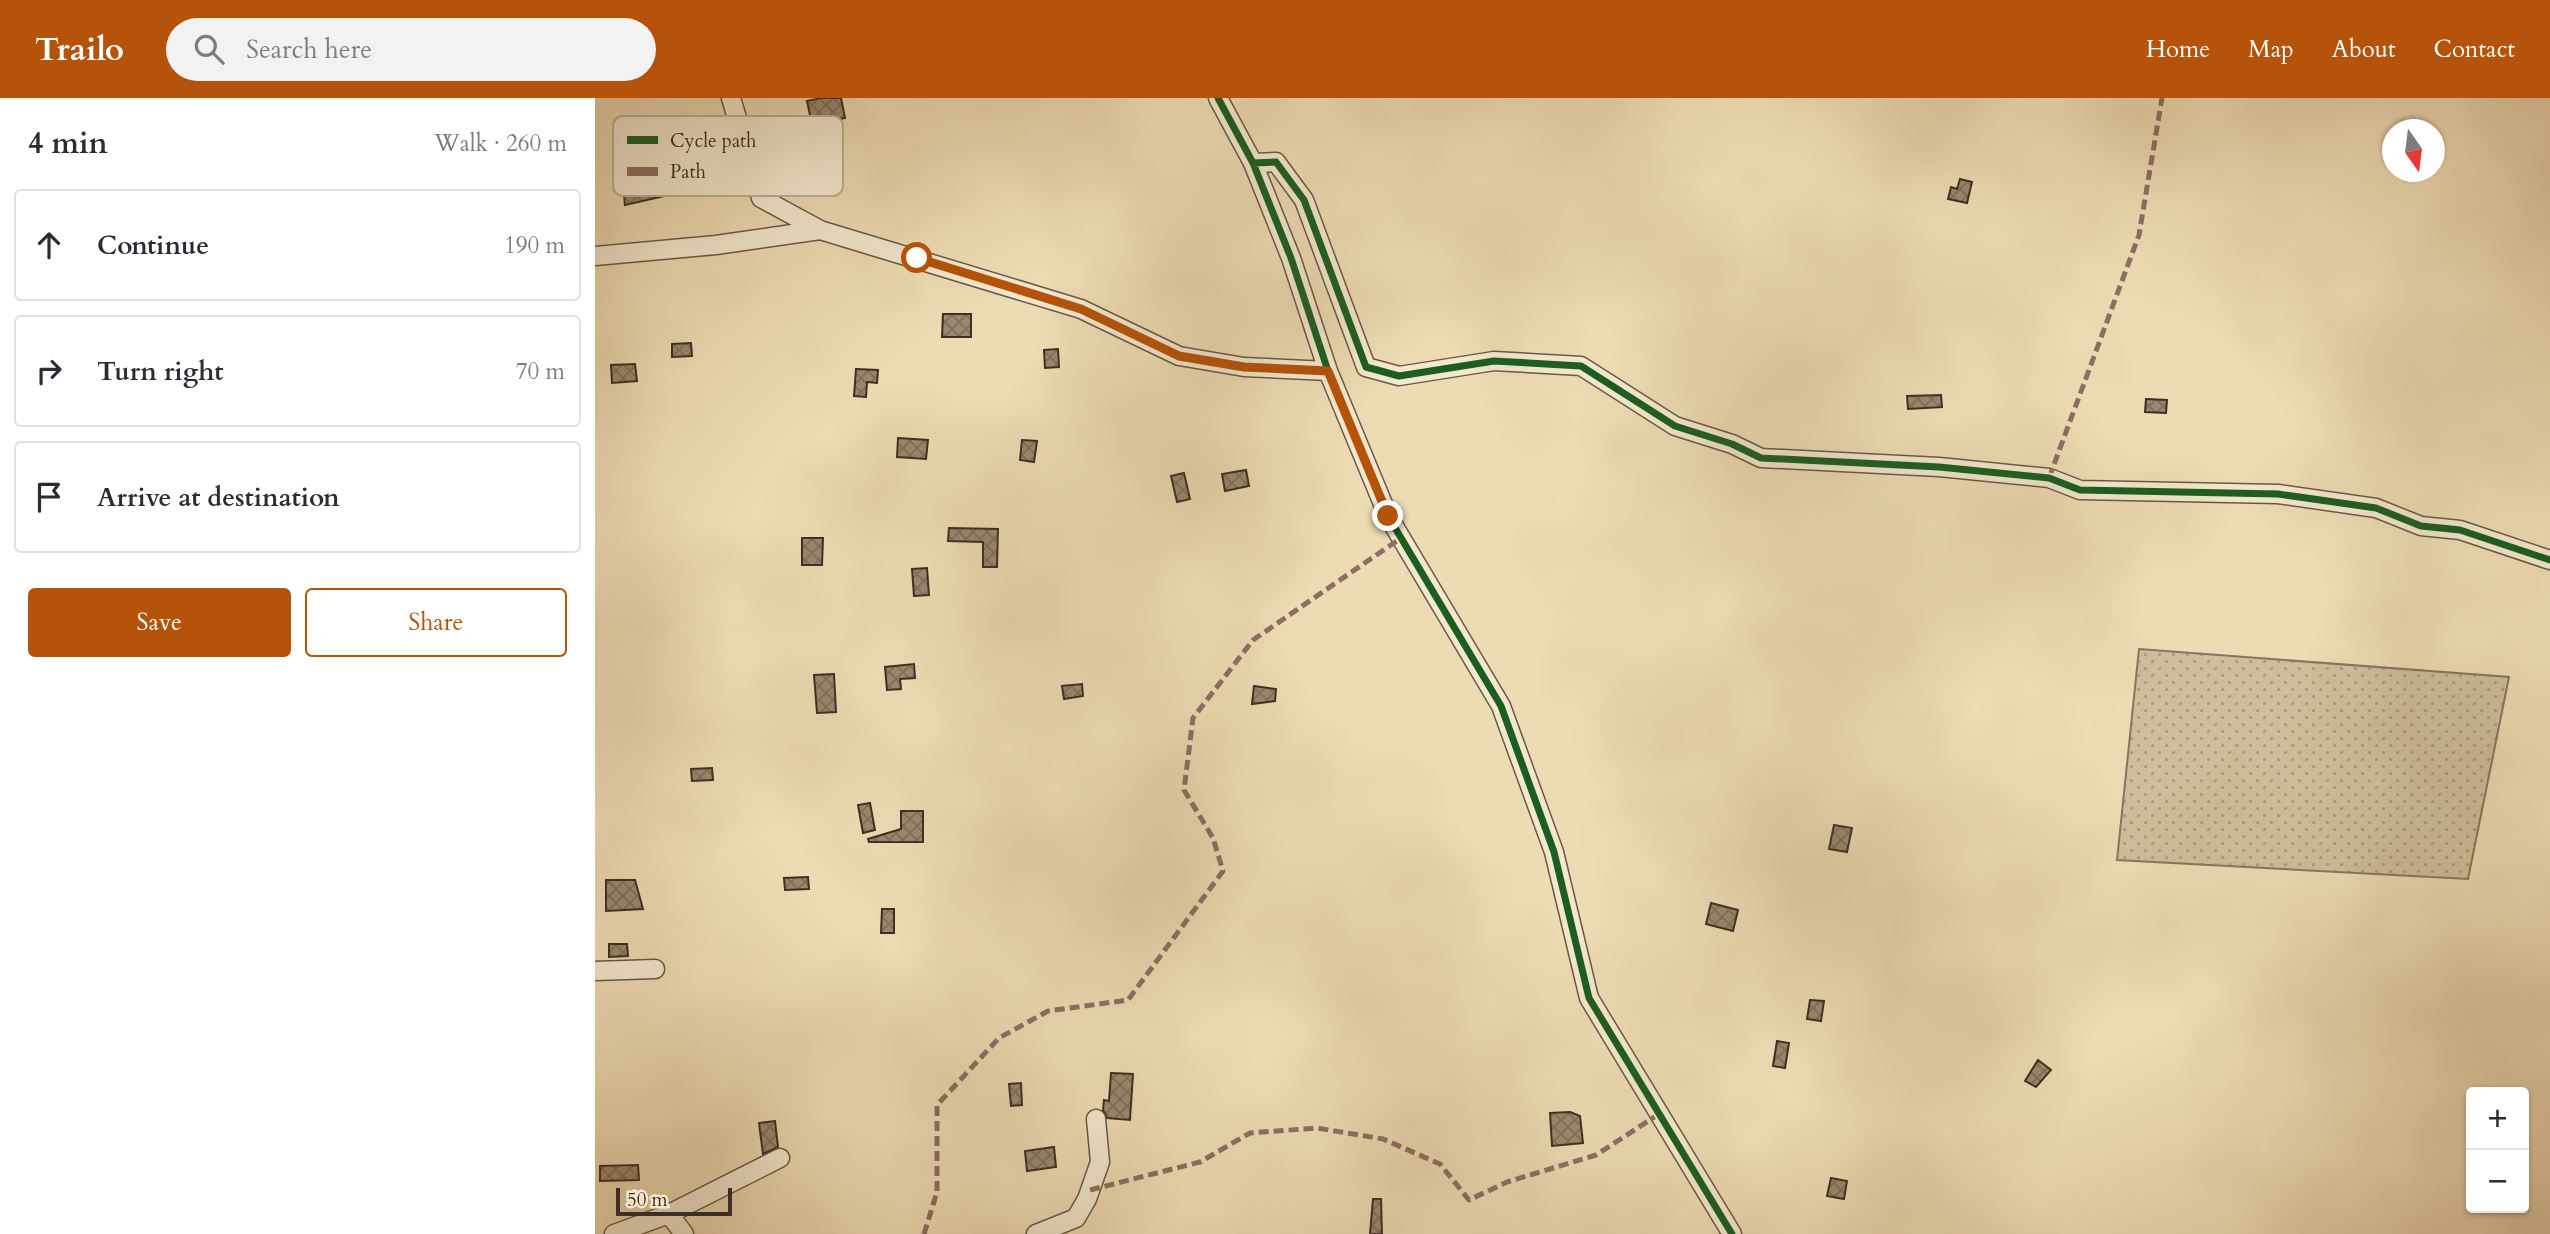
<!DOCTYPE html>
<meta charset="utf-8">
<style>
:root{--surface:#fff;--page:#f2f2f3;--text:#2b2b33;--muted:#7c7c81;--line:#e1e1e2;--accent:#b45309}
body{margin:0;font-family:Cardo,serif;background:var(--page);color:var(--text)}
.controls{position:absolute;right:21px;bottom:21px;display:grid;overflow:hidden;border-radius:7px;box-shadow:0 2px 5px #0004}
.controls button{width:63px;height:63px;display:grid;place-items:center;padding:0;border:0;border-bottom:2px solid var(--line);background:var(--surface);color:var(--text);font:35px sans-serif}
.compass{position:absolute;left:1787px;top:21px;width:63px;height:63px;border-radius:50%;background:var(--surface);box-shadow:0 2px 5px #0004;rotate:166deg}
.scale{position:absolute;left:21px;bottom:18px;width:116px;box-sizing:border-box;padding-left:7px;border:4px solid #3f2e23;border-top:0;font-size:19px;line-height:24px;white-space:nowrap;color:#3f2e23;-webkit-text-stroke:5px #f3e8ce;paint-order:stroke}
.stop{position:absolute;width:21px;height:21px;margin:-16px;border:5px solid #b45309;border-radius:50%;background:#fff}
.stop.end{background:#b45309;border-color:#fff;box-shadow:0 2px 7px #0008}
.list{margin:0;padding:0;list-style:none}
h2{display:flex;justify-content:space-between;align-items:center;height:91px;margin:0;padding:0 28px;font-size:30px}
h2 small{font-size:23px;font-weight:400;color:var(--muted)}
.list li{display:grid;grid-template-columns:46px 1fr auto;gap:21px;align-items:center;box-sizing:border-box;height:112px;margin:0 14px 14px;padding:0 14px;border:2px solid var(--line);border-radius:7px}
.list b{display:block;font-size:26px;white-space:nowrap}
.list em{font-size:23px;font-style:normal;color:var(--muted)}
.actions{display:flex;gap:14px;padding:21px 28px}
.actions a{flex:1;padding:16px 0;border:2px solid var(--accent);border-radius:7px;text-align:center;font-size:24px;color:var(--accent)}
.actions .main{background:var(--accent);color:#fff}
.icon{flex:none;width:38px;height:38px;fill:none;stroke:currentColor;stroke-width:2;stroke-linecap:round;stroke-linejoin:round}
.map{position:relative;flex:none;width:1955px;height:1136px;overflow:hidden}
header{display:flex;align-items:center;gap:42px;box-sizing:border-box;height:98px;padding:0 35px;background:var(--accent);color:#fff}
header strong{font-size:33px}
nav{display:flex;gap:38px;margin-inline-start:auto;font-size:24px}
.search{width:490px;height:63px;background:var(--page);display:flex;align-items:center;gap:18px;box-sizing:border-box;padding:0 24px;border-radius:38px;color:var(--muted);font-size:26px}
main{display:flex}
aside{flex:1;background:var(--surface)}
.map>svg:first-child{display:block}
</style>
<header>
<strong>Trailo</strong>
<div class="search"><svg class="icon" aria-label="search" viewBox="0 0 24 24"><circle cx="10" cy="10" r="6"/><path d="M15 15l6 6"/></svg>Search here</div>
<nav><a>Home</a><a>Map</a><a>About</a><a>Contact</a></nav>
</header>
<main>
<aside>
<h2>4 min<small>Walk · 260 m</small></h2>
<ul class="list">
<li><svg class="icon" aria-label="ahead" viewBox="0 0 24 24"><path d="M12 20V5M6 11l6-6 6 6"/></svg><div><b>Continue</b></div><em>190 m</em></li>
<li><svg class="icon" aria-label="right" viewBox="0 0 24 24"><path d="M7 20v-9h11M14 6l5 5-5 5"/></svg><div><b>Turn right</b></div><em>70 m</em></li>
<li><svg class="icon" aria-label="arrive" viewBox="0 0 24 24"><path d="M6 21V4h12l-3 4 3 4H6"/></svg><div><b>Arrive at destination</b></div></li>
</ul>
<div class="actions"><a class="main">Save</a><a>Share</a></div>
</aside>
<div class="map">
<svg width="1955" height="1136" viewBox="0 0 1955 1136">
<defs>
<pattern id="park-dots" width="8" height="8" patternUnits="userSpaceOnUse" patternTransform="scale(1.75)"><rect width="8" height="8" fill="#cfbe9b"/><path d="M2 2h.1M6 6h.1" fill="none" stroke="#a99b7e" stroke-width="1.8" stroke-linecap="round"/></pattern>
<pattern id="building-cross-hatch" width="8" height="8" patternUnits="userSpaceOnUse" patternTransform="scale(1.75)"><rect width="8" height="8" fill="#99886e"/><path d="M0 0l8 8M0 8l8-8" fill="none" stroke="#7e705a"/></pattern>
</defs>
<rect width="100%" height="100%" fill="#eddbb3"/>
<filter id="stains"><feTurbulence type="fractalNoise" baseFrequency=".00286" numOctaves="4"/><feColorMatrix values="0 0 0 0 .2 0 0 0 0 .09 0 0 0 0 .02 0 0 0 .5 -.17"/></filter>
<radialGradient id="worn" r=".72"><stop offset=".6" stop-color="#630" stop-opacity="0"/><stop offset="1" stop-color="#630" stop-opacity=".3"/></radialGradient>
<!-- park -->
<path fill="url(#park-dots)" stroke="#87765f" stroke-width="2" d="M1544 551 1914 579 1873 781 1522 762Z"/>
<!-- building -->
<path fill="url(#building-cross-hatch)" stroke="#3f2e23" stroke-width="2" d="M226 0H246L250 20 217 27 212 3Z
M68 51 74 97 30 107 25 59Z
M1365 81 1377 84 1372 105 1353 101 1356 89 1362 91Z
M348 216H376V239H347Z
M96 245 97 258 77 259V246Z
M463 251 464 269 450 270 449 252Z
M40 266 42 283 17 285 16 267Z
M261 271 283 272 282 285 272 284 271 299 259 298Z
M1346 297 1347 309 1313 311 1312 298Z
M1551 301 1572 302 1571 315 1550 314Z
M303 340 333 342 331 361 302 359Z
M427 342 442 343 439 364 425 362Z
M651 372 654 388 630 393 627 376Z
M589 375 595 401 582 404 576 378Z
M354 430 403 431 402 469H388V444L353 443Z
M207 440H228L227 467H207Z
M332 470 334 497 319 498 317 471Z
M319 566 320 580 305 581 306 591 292 592 290 569Z
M239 576 241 614 222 615 219 577Z
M487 586 488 598 469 601 467 588Z
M659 588 681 591 680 603 657 606Z
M117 670 118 682 97 683 96 671Z
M275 705 280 732 268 735 263 707Z
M306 713H328V744H274L273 741 306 731Z
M1239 727 1257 730 1252 754 1234 751Z
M213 779 214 791 190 792 189 780Z
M11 782H40L48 811 11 813Z
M1116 805 1143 812 1138 833 1111 826Z
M287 811H299V835H286Z
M14 846H32L33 858 14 859Z
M1215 902 1229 903 1226 923 1212 921Z
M1182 943 1194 945 1190 970 1178 968Z
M1443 962 1456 972 1441 989 1430 983Z
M516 975 538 976 535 1022 512 1020 508 1012 509 1002 514 1003Z
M426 985 427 1007 416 1008 414 986Z
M975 1014 985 1018 988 1045 957 1048 955 1015Z
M180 1023 183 1049 168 1056 164 1025Z
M459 1049 461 1069 432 1073 430 1053Z
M43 1067 44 1082 5 1083V1068Z
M1236 1080 1252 1083 1249 1101 1232 1098Z
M778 1101H786L787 1136H775Z"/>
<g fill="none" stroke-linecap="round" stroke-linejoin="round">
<defs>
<path id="minor" d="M136 0 166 100 225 132
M623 0 658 65 696 160 733 273 793 418 906 608 959 754 994 900 1137 1136
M658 65 681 64 709 102 771 269 804 278 899 263 986 268 1080 328 1137 346 1166 360 1344 369 1454 380 1485 392 1683 396 1781 410 1826 428 1865 432 1955 462
M0 158 121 147 225 132 486 211 584 258 649 269 733 273
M0 873 60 871
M74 1116 89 1136
M19 1136 74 1116 185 1060
M441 1136 481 1120 492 1101 505 1064 501 1021"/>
</defs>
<!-- minor casing -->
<use href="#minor" stroke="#6a5947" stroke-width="21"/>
<!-- minor -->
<use href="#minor" stroke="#f3e8ce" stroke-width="18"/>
<!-- quiet -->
<path stroke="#8d6e63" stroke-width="5" stroke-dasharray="10 5" stroke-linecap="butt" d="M1454 380 1544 137 1567 0
M495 1092 605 1064 655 1035 722 1030 788 1041 845 1066 874 1102 912 1084 1001 1057 1064 1016
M329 1136 342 1094V1007L404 940 453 913 533 902 628 773 618 740 589 692 598 620 658 542 806 440"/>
<defs>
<path id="cycleway" d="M623 0 658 65 696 160 733 273 793 418 906 608 959 754 994 900 1137 1136
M658 65 681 64 709 102 771 269 804 278 899 263 986 268 1080 328 1137 346 1166 360 1344 369 1454 380 1485 392 1683 396 1781 410 1826 428 1865 432 1955 462"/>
</defs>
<!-- cycleway casing -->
<use href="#cycleway" stroke="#f3e8ce" stroke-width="11"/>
<!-- cycleway -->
<use href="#cycleway" stroke="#1b5e20" stroke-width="7"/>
</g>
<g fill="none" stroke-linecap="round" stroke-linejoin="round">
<!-- route -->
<path stroke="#b45309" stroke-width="9" d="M322 160 486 211 584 258 649 269 733 273 793 418"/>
</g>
<!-- legend -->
<rect x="18" y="18" width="230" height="80" rx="10" fill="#f3e8ce" stroke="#bdb09b" stroke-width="2"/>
<rect x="32" y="38" width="31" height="8" fill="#1b5e20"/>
<rect x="32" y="69" width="31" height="9" fill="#8d6e63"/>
<g font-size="19" fill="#3f2e23">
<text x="75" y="49">Cycle path</text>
<text x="75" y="80">Path</text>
</g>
<rect width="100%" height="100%" filter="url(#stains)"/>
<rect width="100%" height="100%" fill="url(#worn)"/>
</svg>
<div class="controls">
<button>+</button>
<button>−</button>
</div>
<svg class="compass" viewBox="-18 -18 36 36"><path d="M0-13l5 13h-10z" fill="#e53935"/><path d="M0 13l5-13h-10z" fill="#7c7c81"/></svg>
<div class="scale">50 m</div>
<div class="stop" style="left:322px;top:160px"></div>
<div class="stop end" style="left:793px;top:418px"></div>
</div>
</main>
